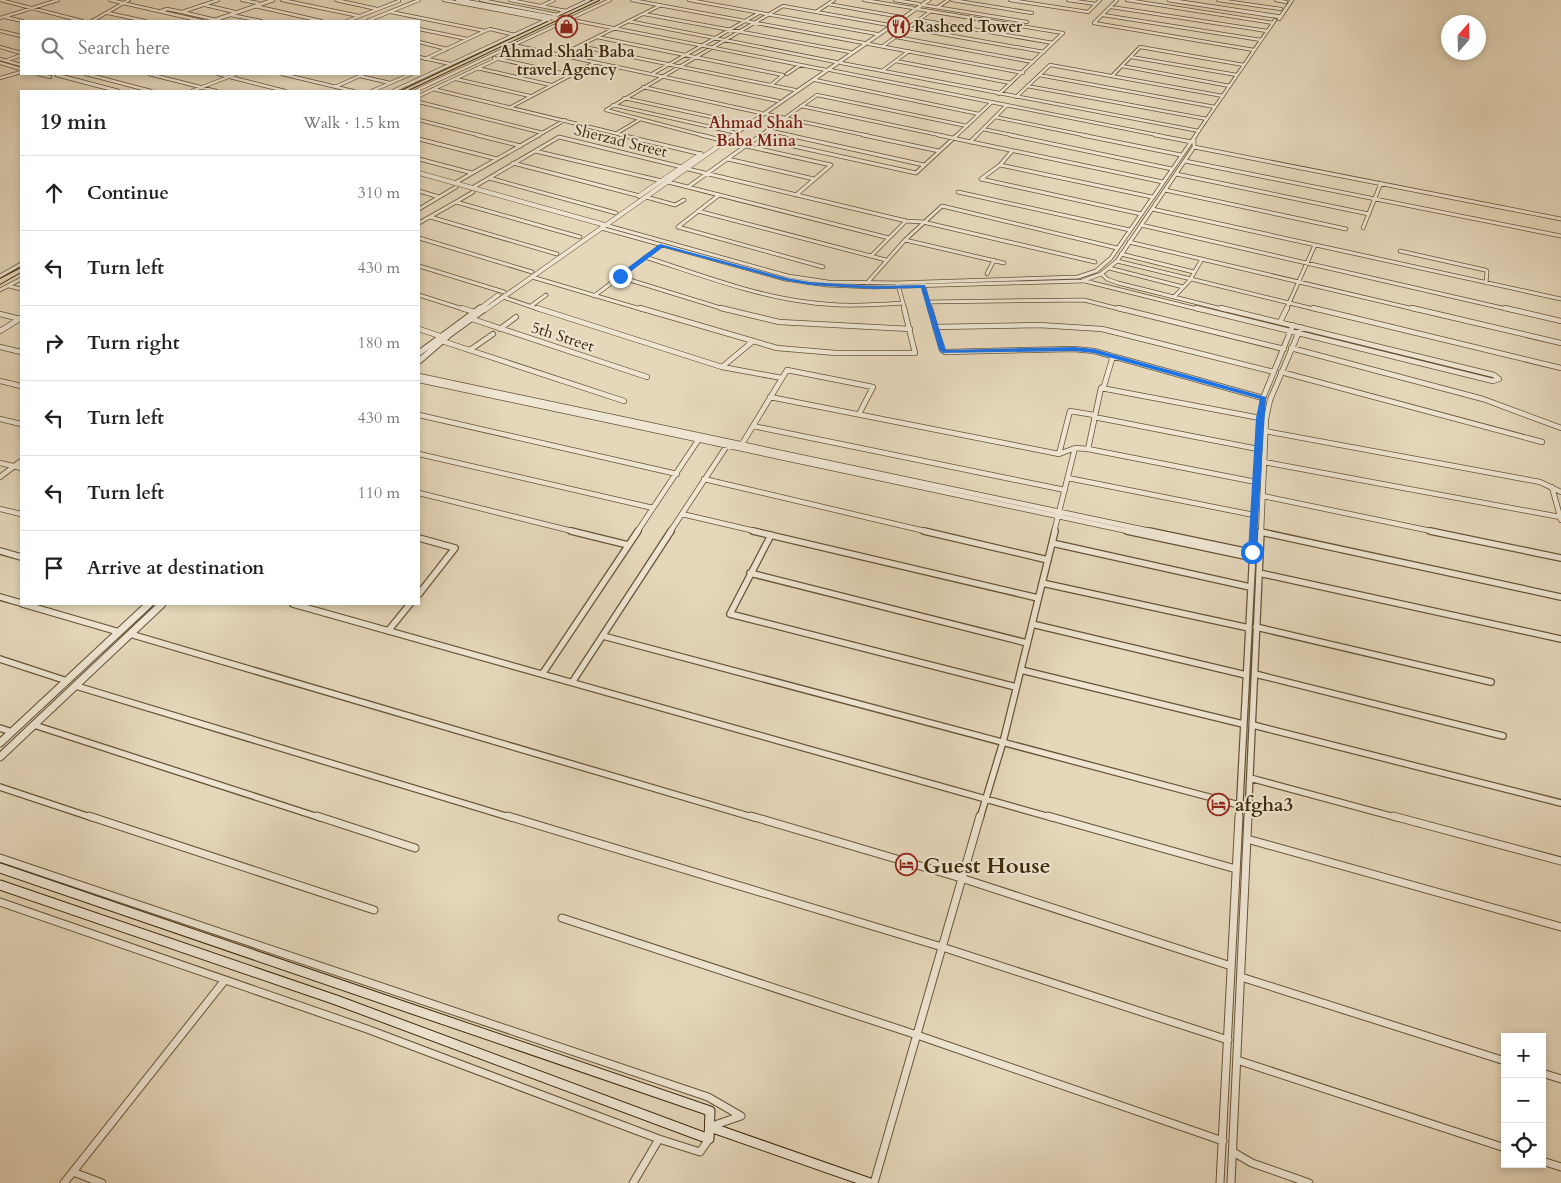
<!DOCTYPE html>
<meta charset="utf-8">
<style>
:root{--surface:#fff;--page:#f2f2f2;--text:#222;--muted:#767676;--line:#e0e0e0}
body{margin:0;font-family:Cardo,serif;background:var(--page);color:var(--text)}
.controls{position:absolute;right:15px;bottom:15px;display:grid;overflow:hidden;border-radius:0px;box-shadow:0 2px 8px #0003}
.controls button{width:45px;height:45px;display:grid;place-items:center;padding:0;border:0;border-bottom:1px solid var(--line);background:var(--surface);color:var(--text);font:25px sans-serif}
.compass{position:absolute;left:1441px;top:15px;width:45px;height:45px;border-radius:50%;background:var(--surface);box-shadow:0 2px 8px #0003;rotate:20deg}
.stop{position:absolute;width:15px;height:15px;margin:-11px;border:4px solid #1a73e8;border-radius:50%;background:#fff}
.stop.end{background:#1a73e8;border-color:#fff;box-shadow:0 1px 5px #0008}
.list{margin:0;padding:0;list-style:none}
h2{display:flex;justify-content:space-between;align-items:center;height:65px;margin:0;padding:0 20px;font-size:21px}
h2 small{font-size:16px;font-weight:400;color:var(--muted)}
.list li{display:grid;grid-template-columns:32px 1fr auto;gap:15px;align-items:center;box-sizing:border-box;height:75px;padding:0 20px;border-top:1px solid var(--line)}
.list b{display:block;font-size:19px;white-space:nowrap}
.list em{font-size:16px;font-style:normal;color:var(--muted)}
.icon{flex:none;width:28px;height:28px;fill:none;stroke:currentColor;stroke-width:2;stroke-linecap:round;stroke-linejoin:round}
.map{position:relative;flex:none;width:1561px;height:1183px;overflow:hidden}
.search{position:absolute;background:var(--surface);box-shadow:0 2px 8px #0003;left:20px;top:20px;width:400px;height:55px;display:flex;align-items:center;gap:12px;box-sizing:border-box;padding:0 18px;border-radius:0px;color:var(--muted);font-size:19px}
.panel{position:absolute;background:var(--surface);box-shadow:0 2px 8px #0003;left:20px;top:90px;width:400px;height:515px;border-radius:0px}
.map>svg:first-child{display:block}
</style>
<div class="map">
<svg width="1561" height="1183" viewBox="0 0 1561 1183">
<rect width="100%" height="100%" fill="#e5d7ba"/>
<filter id="stains"><feTurbulence type="fractalNoise" baseFrequency=".004" numOctaves="4"/><feColorMatrix values="0 0 0 0 .2 0 0 0 0 .09 0 0 0 0 .02 0 0 0 .5 -.17"/></filter>
<radialGradient id="worn" r=".72"><stop offset=".6" stop-color="#630" stop-opacity="0"/><stop offset="1" stop-color="#630" stop-opacity=".3"/></radialGradient>
<g fill="none" stroke-linecap="round" stroke-linejoin="round">
<defs>
<path id="minor-far4" d="M0 0 82 21
M110 0 202 21
M242 0 258 3
M282 0 359 16
M336 0 377 9
M444 0 549 20
M481 0 558 15
M510 0 566 11
M632 0 864 43
M689 0 877 34
M864 0 913 8
M895 0 919 4
M952 0 1032 13
M1010 0 1088 12 1100 0
M1068 0 1096 4
M1127 0 1273 23
M1218 0 1281 9
M1276 0 1286 2
M828 4 901 17
M205 5 235 12
M923 5 1027 22
M255 6 321 21
M541 6 554 0
M938 7 948 0
M1111 7 1267 31
M917 9 1063 33
M161 11 167 9 182 12
M391 12 485 31 490 29 515 35
M816 12 834 0
M108 13 145 21
M644 14 850 52
M231 15 261 21
M1103 15 1261 40
M5 17 22 21
M0 18 58 0
M567 19 826 70
M216 20 182 12 218 0
M920 20 1053 43
M92 21 129 0
M347 21 399 1
M367 21 419 0
M628 21 836 62
M1094 23 1254 50
M1094 23 1117 0
M908 28 1044 52
M419 29 467 39
M0 31 21 36
M597 37 783 75 771 85
M896 37 1033 62
M419 42 447 49
M508 44 778 101
M869 44 1023 73
M579 46 795 90
M883 46 931 11
M0 47 21 53
M561 55 661 5
M419 57 450 64
M1131 57 1237 75
M494 58 571 75
M0 59 21 65
M425 59 485 31
M8 60 21 55
M896 61 1011 83
M0 63 21 69
M841 63 1199 131
M1122 66 1230 86
M477 68 551 85
M830 70 1162 136
M882 71 909 51
M38 74 50 77
M86 74 151 91
M149 74 216 91
M218 74 285 91
M282 74 353 91
M652 74 759 13
M787 74 800 65
M1039 75 1215 107
M360 76 390 83
M1112 76 1140 47 1244 65
M0 78 21 72
M456 79 530 96
M815 80 979 114
M1027 86 1207 119
M335 87 364 74
M643 87 761 113
M433 89 627 136
M192 91 236 74
M372 91 411 74
M393 91 589 0
M415 91 610 0
M999 94 1063 33
M419 96 497 59
M1016 97 1050 65 1223 96
M624 98 744 124
M419 102 543 133
M613 105 733 132
M801 106 944 136
M511 107 594 63
M606 110 783 6 889 25
M606 110 705 136
M766 114 869 136
M995 117 1088 136
M419 120 482 136
M983 129 1016 136
M767 130 794 136
M617 133 639 120
M537 136 565 120
M760 136 817 95 967 126
M956 136 992 102
M976 136 1007 105
M1195 136 1275 20"/>
<path id="minor-far3" d="M477 135 521 146
M621 135 701 154
M701 135 721 140
M788 135 924 165
M863 135 939 151
M938 135 1163 182
M1010 135 1172 169
M1082 135 1181 155
M1155 135 1192 142
M757 138 916 173 957 135
M419 139 497 159
M970 142 977 135
M746 146 831 165
M1194 147 1561 219
M535 151 662 181
M419 159 472 173
M728 159 814 179
M1185 161 1561 236
M513 163 640 196
M1000 165 1152 197
M688 169 906 221 923 222 1095 262
M1176 174 1369 214
M489 178 616 213
M981 179 1141 214
M981 179 1000 165 1012 151
M668 182 889 238
M455 183 539 135
M688 187 761 135
M472 188 559 137 682 167
M1165 190 1346 229
M419 191 439 197
M473 192 456 202 580 237
M958 192 1130 230
M796 195 831 165
M646 197 675 205 684 200
M419 209 456 187
M1152 209 1561 299
M698 211 886 260
M430 217 557 254
M419 223 456 202
M605 225 788 276 828 282 897 283 1078 277 1096 271 1111 258 1196 135
M1141 225 1511 310
M678 227 823 267
M678 227 719 195
M601 228 785 279 827 285 874 287 1082 281 1101 274 1117 261 1194 147V139
M1363 228 1381 183
M419 238 532 272
M905 240 1004 263
M1129 242 1418 310
M1400 251 1485 270 1487 271 1486 283
M1121 254 1194 272
M871 256 906 221
M645 257C698 274 752 295 807 302 839 307 871 305 903 303
M1117 261 1318 310
M419 266 504 292
M1109 268 1183 287
M987 274 994 260
M1102 274 1107 279 1118 283 1226 310
M0 276 21 264
M532 277 644 310
M620 277 727 310
M1085 281 1201 310
M867 283 905 240 942 206 1117 248
M923 284 930 310
M898 285 905 310
M9 286 21 289
M0 290 21 279
M419 295 466 310
M594 296 662 245
M503 297 541 310
M1174 297 1190 280 1202 259
M928 302 1084 300 1123 310
M531 306 546 295
M1286 310 1315 245"/>
<path id="minor-far2" d="M462 308 474 312
M537 308 722 367 782 378
M640 308 777 348 836 353H915L904 308
M721 308 779 322 910 329
M930 308 942 350 945 352 1074 349 1094 351 1263 398
M1118 308 1284 349
M1196 308 1493 381 1499 379
M1221 308 1494 375 1499 379
M1313 308 1561 368
M1412 308 1561 343
M1505 308 1561 321
M0 314 20 319
M472 319 647 377
M1280 322 1287 308
M935 327 1039 325 1102 329 1274 372
M419 329 440 336
M500 329 516 317
M0 331 21 318
M442 341 624 401
M0 347 21 352
M1291 348 1483 399 1561 428
M470 350 493 334
M722 367 752 342
M1281 372 1542 442
M419 376 1155 532
M419 380 1132 532
M0 381 21 386
M1101 388 1260 418
M770 397 1059 454 1075 448
M419 415 677 474
M1094 417 1258 449
M0 419 21 424
M753 426 1065 490
M1265 431 1540 482 1561 492
M742 444 787 370 873 387 859 414
M1088 449 1256 482
M419 454 653 508
M1059 454 1070 411 1094 415
M1264 462 1560 517
M0 463 21 468
M0 477 21 461
M1068 478 1254 515
M704 479 929 532
M1552 487 1561 520
M419 493 576 532
M1263 496 1436 532
M0 509 21 514
M682 514 759 532
M637 532 699 439
M670 532 728 444
M1054 532 1075 448 1088 449 1101 388 1104 386 1113 356
M1254 532 1260 418 1263 398 1293 325
M1261 532 1266 419 1270 400 1301 327"/>
<path id="minor-far1" d="M571 531 628 545
M753 531 1038 598
M924 531 1048 560
M1127 531 1254 558
M1149 531 1254 553
M1430 531 1561 558
M1261 532 1561 597
M771 535 730 614 1016 687
M419 538 455 548 419 594
M1052 543 1250 587
M0 551 21 557
M750 573 1027 643
M1259 573 1561 639
M1042 583 1249 628
M0 597 21 603
M23 604 119 632
M293 604 1053 818
M1032 624 1246 675
M1256 627 1491 682
M388 631 410 604
M130 634 755 818
M603 636 1239 805
M0 659 67 681
M1021 670 1243 724
M543 673 638 531
M1255 674 1503 736
M573 681 671 531
M76 686 512 818
M34 725 321 818
M1253 725 1561 803
M0 728 12 732
M1250 778 1398 818
M0 787 93 818
M980 818 1003 742 1055 531
M1239 818 1254 531
M1248 818 1261 531"/>
<path id="minor" d="M89 816 374 910
M317 816 415 848
M508 816 942 947 1228 1040
M751 816 961 878 1231 966
M1048 816 1236 869
M1393 816 1561 861
M1247 839 1561 927
M0 858 708 1097 741 1116 712 1126
M0 902 367 1029 659 1139 700 1152 709 1139
M562 918 917 1035 1223 1141
M1241 977 1505 1061
M1237 1060 1505 1148
M1542 1073 1561 1079
M1233 1152 1252 1163 1309 1183
M1542 1161 1561 1167
M73 1172 102 1183
M64 1183 225 980
M633 1183 659 1139
M874 1183 980 816
M1220 1183 1239 816
M1231 1183 1248 816"/>
<path id="tertiary-far3" d="M1169 0 1281 17
M1279 19 1292 0
M212 21 273 0
M57 75 118 91
M732 136 929 0"/>
<path id="tertiary-far2" d="M419 173 605 225
M639 196 701 154
M478 310 498 295
M485 310 734 135"/>
<path id="tertiary-far1" d="M419 353 480 308
M419 361 449 335 486 308"/>
<path id="tertiary" d="M0 743 149 604
M0 757 162 604"/>
<path id="secondary-far1" d="M458 0 560 19"/>
<path id="secondary" d="M0 868 710 1111 709 1139 336 1000 0 885
M710 1127 870 1183"/>
<path id="trunk" d="M594 0H599L406 91H401Z
M21 268V272L0 284V279Z"/>
</defs>
<!-- minor-far4 casing -->
<use href="#minor-far4" stroke="#665437" stroke-width="4"/>
<!-- minor-far3 casing -->
<use href="#minor-far3" stroke="#665437" stroke-width="4.5"/>
<!-- minor-far2 casing -->
<use href="#minor-far2" stroke="#665437" stroke-width="6"/>
<!-- minor-far1 casing -->
<use href="#minor-far1" stroke="#665437" stroke-width="8"/>
<!-- minor casing -->
<use href="#minor" stroke="#665437" stroke-width="9"/>
<!-- tertiary-far3 casing -->
<use href="#tertiary-far3" stroke="#665437" stroke-width="4.5"/>
<!-- tertiary-far2 casing -->
<use href="#tertiary-far2" stroke="#665437" stroke-width="5"/>
<!-- tertiary-far1 casing -->
<use href="#tertiary-far1" stroke="#665437" stroke-width="7"/>
<!-- tertiary casing -->
<use href="#tertiary" stroke="#665437" stroke-width="9"/>
<!-- secondary-far1 casing -->
<use href="#secondary-far1" stroke="#3c280b" stroke-width="5"/>
<!-- secondary casing -->
<use href="#secondary" stroke="#3c280b" stroke-width="11"/>
<!-- trunk casing -->
<use href="#trunk" stroke="#3c280b" stroke-width="2"/>
<!-- minor-far4 -->
<use href="#minor-far4" stroke="#eee5d2" stroke-width="2.5"/>
<!-- minor-far3 -->
<use href="#minor-far3" stroke="#eee5d2" stroke-width="3"/>
<!-- minor-far2 -->
<use href="#minor-far2" stroke="#eee5d2" stroke-width="4.5"/>
<!-- minor-far1 -->
<use href="#minor-far1" stroke="#eee5d2" stroke-width="5.5"/>
<!-- minor -->
<use href="#minor" stroke="#eee5d2" stroke-width="7"/>
<!-- tertiary-far3 -->
<use href="#tertiary-far3" stroke="#eee5d2" stroke-width="3"/>
<!-- tertiary-far2 -->
<use href="#tertiary-far2" stroke="#eee5d2" stroke-width="4"/>
<!-- tertiary-far1 -->
<use href="#tertiary-far1" stroke="#eee5d2" stroke-width="5"/>
<!-- tertiary -->
<use href="#tertiary" stroke="#eee5d2" stroke-width="7"/>
<!-- secondary-far1 -->
<use href="#secondary-far1" stroke="#eee5d2" stroke-width="4"/>
<!-- secondary -->
<use href="#secondary" stroke="#eee5d2" stroke-width="9"/>
<!-- trunk -->
<use href="#trunk" fill="#e5d7ba" fill-rule="evenodd"/>
</g>
<!-- route -->
<path fill="#1a73e8" d="M660 244 786 278 810 282 874 286 925 285 946 350 1074 347 1094 349 1266 397 1256 552 1252 555 1248 552 1256 418 1260 399 1094 353 1074 351 943 353 939 350 921 288 874 289 810 285 783 280 663 247 622 278H618V275Z"/>
<!-- icons -->
<defs>
<symbol id="restaurant-ring" viewBox="-11 -11 22 22"><circle r="9.5" fill="#eee5d2" stroke="#8f2418" stroke-width="1.5"/><path d="M-5-6h1v4h1v-4h1v4h1v-4h1v5L-1.5 .5V6h-2V.5L-5-1ZM5-6V6H3V1.5H1.5Q1.5-4 5-6Z" fill="#8f2418"/></symbol>
<symbol id="shop-ring" viewBox="-11 -11 22 22"><circle r="9.5" fill="#eee5d2" stroke="#8f2418" stroke-width="1.5"/><path d="M-5-2.5h2.3a2.7 3.5 0 0 1 5.4 0H5L5.5 6h-11ZM-1.5-2.5h3a1.5 2.3 0 0 0-3 0Z" fill="#8f2418"/></symbol>
<symbol id="hotel-ring" viewBox="-11 -11 22 22"><circle r="9.5" fill="#eee5d2" stroke="#8f2418" stroke-width="1.5"/><path d="M-6-4.5h1.5V1H6V5H4.5V3h-9V5H-6ZM-4 0a1.8 1.8 0 1 1 3.6 0ZM.5 0V-2.5h3Q6-2.5 6 0Z" fill="#8f2418"/></symbol>
</defs>
<g fill-rule="evenodd">
<use href="#restaurant-ring" x="886" y="14" width="25" height="25"/>
<use href="#shop-ring" x="554" y="14" width="25" height="25"/>
<use href="#hotel-ring" x="1206" y="792" width="25" height="25"/>
<use href="#hotel-ring" x="894" y="852" width="25" height="25"/>
</g>
<g text-anchor="middle" stroke-width="4" stroke-linejoin="round" paint-order="stroke">
<!-- far-poi labels -->
<g font-size="16" font-weight="bold" fill="#3c280b" stroke="#eee5d2" text-anchor="start">
<text x="914" y="32">Rasheed Tower</text>
<text x="567" y="57" text-anchor="middle">Ahmad Shah Baba<tspan x="567" dy="18">travel Agency</tspan></text>
</g>
<!-- far-neighbourhood labels -->
<g font-size="16" font-weight="bold" fill="#7a1f14" stroke="#eee5d2">
<text x="756" y="128">Ahmad Shah<tspan x="756" dy="18">Baba Mina</tspan></text>
</g>
<!-- far-street labels -->
<g font-size="16" fill="#3c280b" stroke="#eee5d2">
<text transform="translate(621 140) rotate(14)" y="6">Sherzad Street</text>
<text transform="translate(563 336) rotate(18)" y="6">5th Street</text>
</g>
<!-- poi labels -->
<g font-size="19" font-weight="bold" fill="#3c280b" stroke="#eee5d2" text-anchor="start">
<text x="1235" y="811">afgha3</text>
</g>
<!-- near-poi labels -->
<g font-size="22" font-weight="bold" fill="#3c280b" stroke="#eee5d2" text-anchor="start">
<text x="923" y="873">Guest House</text>
</g>
</g>
<rect width="100%" height="100%" filter="url(#stains)"/>
<rect width="100%" height="100%" fill="url(#worn)"/>
</svg>
<div class="controls">
<button>+</button>
<button>−</button>
<button><svg class="icon" aria-label="locate" viewBox="0 0 24 24"><circle cx="12" cy="12" r="6"/><path d="M12 2v4M12 18v4M2 12h4M18 12h4"/></svg></button>
</div>
<svg class="compass" viewBox="-18 -18 36 36"><path d="M0-13l5 13h-10z" fill="#e53935"/><path d="M0 13l5-13h-10z" fill="#767676"/></svg>
<div class="stop" style="left:1252px;top:552px"></div>
<div class="stop end" style="left:620px;top:276px"></div>
<div class="search"><svg class="icon" aria-label="search" viewBox="0 0 24 24"><circle cx="10" cy="10" r="6"/><path d="M15 15l6 6"/></svg>Search here</div>
<section class="panel">
<h2>19 min<small>Walk · 1.5 km</small></h2>
<ul class="list">
<li><svg class="icon" aria-label="ahead" viewBox="0 0 24 24"><path d="M12 20V5M6 11l6-6 6 6"/></svg><div><b>Continue</b></div><em>310 m</em></li>
<li><svg class="icon" aria-label="left" viewBox="0 0 24 24"><path d="M17 20v-9H6M10 6l-5 5 5 5"/></svg><div><b>Turn left</b></div><em>430 m</em></li>
<li><svg class="icon" aria-label="right" viewBox="0 0 24 24"><path d="M7 20v-9h11M14 6l5 5-5 5"/></svg><div><b>Turn right</b></div><em>180 m</em></li>
<li><svg class="icon" aria-label="left" viewBox="0 0 24 24"><path d="M17 20v-9H6M10 6l-5 5 5 5"/></svg><div><b>Turn left</b></div><em>430 m</em></li>
<li><svg class="icon" aria-label="left" viewBox="0 0 24 24"><path d="M17 20v-9H6M10 6l-5 5 5 5"/></svg><div><b>Turn left</b></div><em>110 m</em></li>
<li><svg class="icon" aria-label="arrive" viewBox="0 0 24 24"><path d="M6 21V4h12l-3 4 3 4H6"/></svg><div><b>Arrive at destination</b></div></li>
</ul>
</section>
</div>
